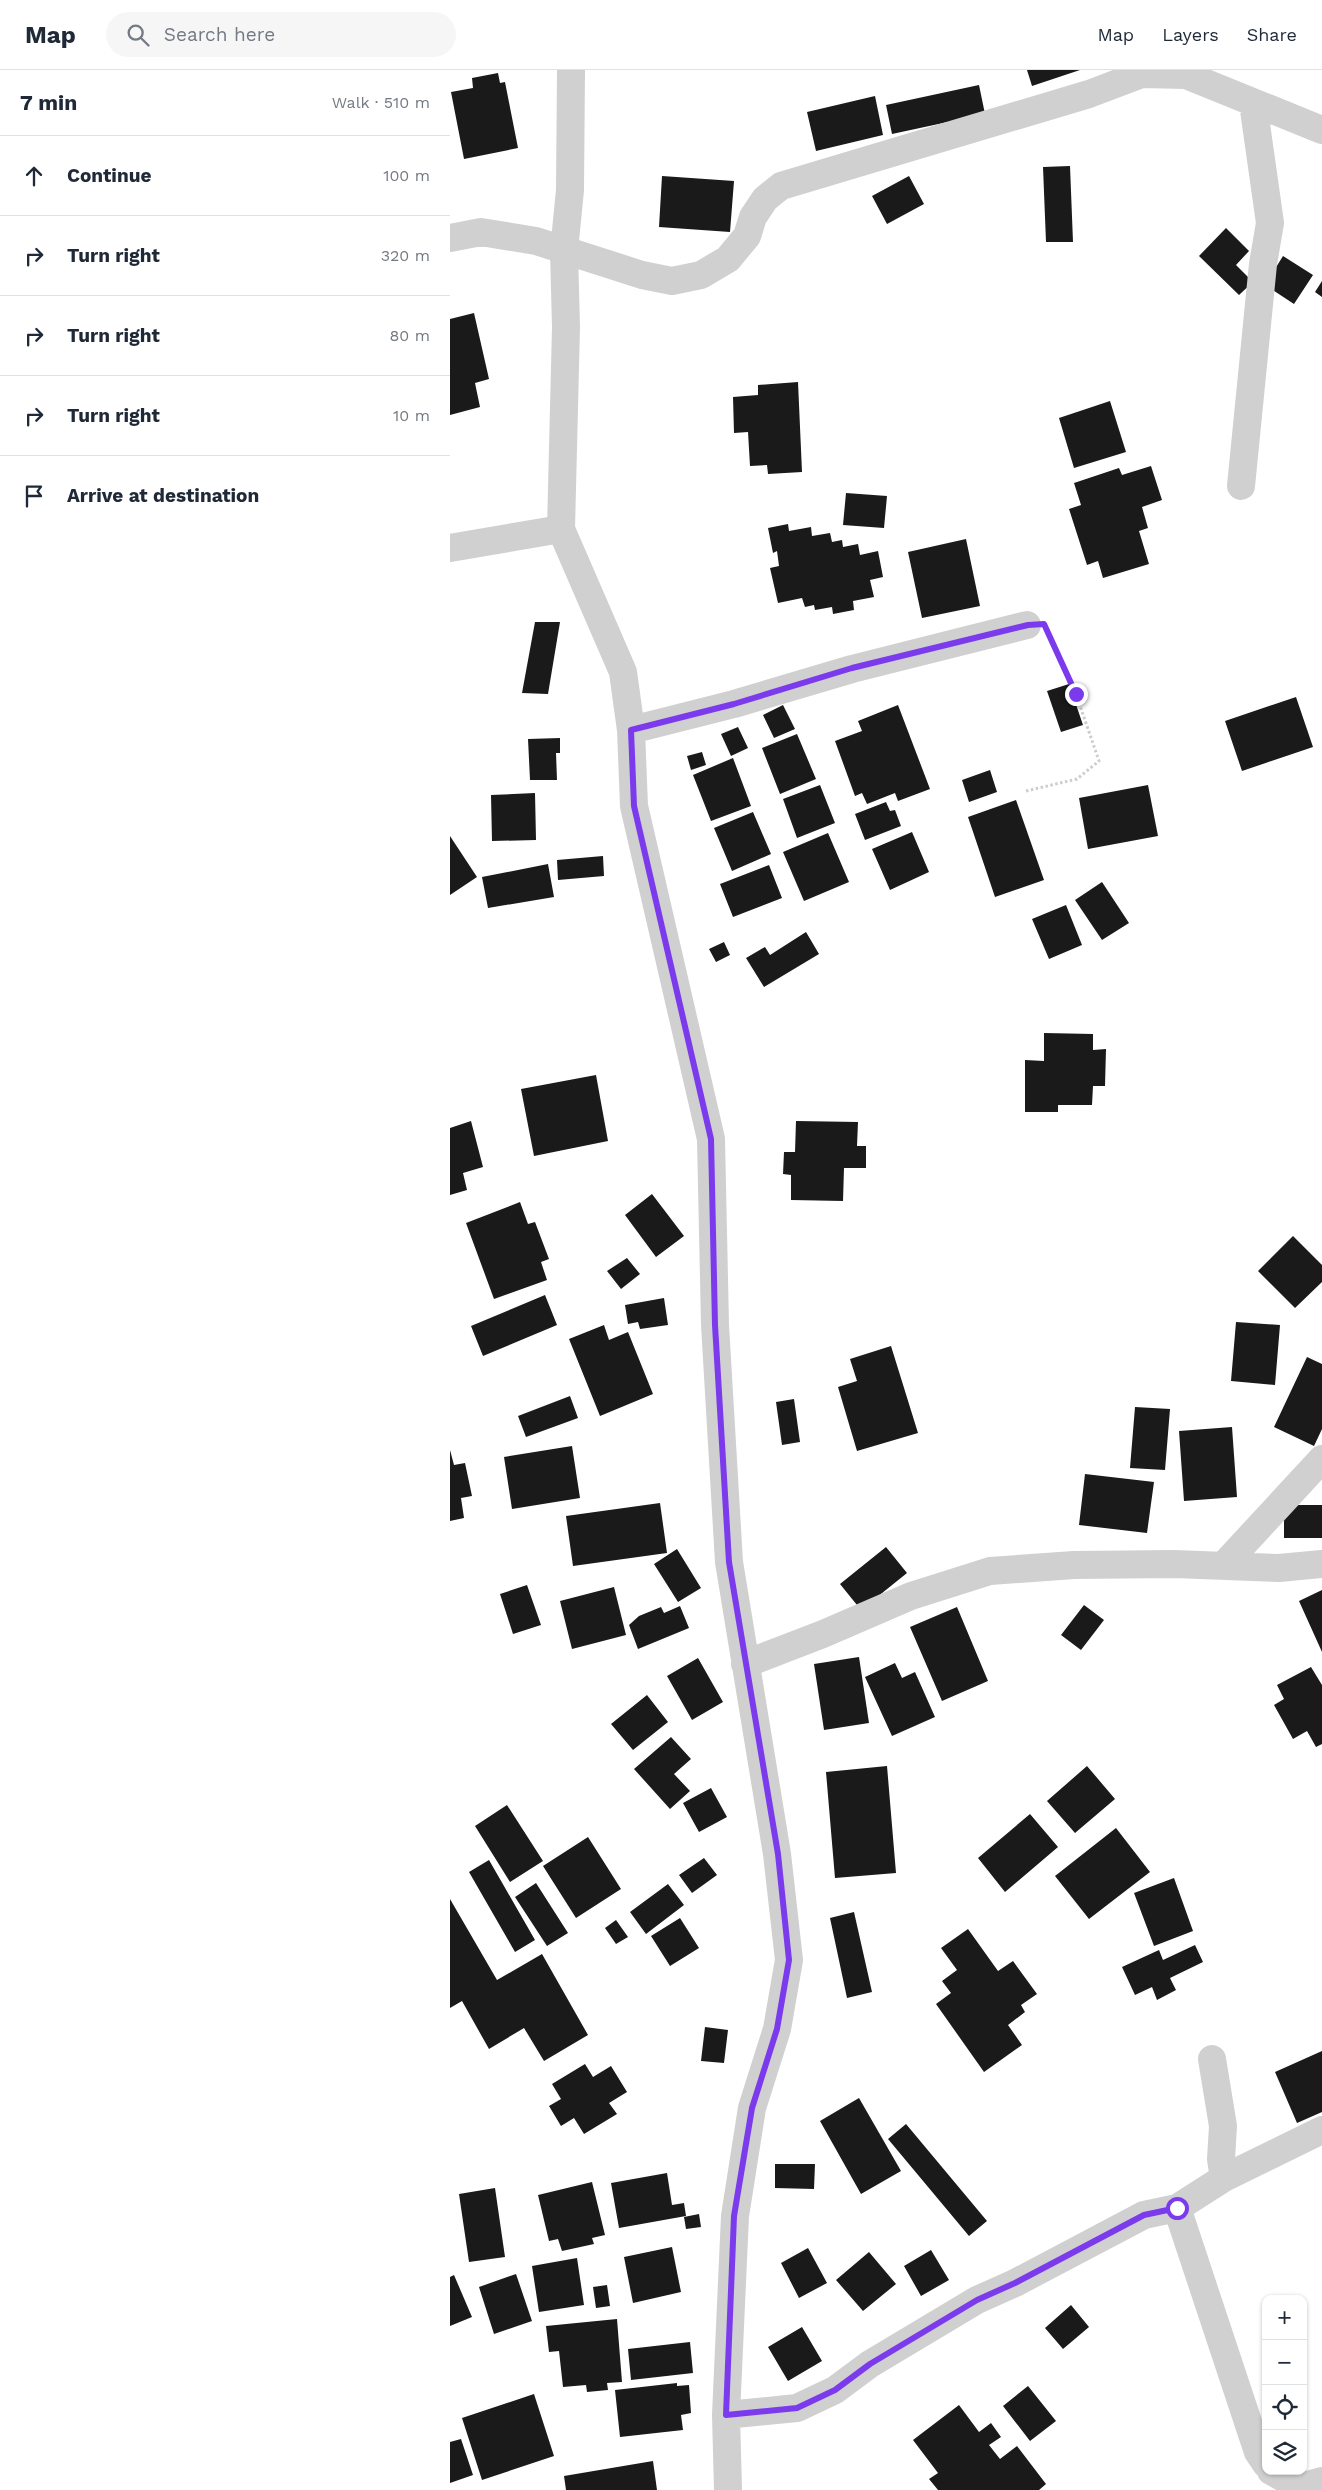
<!DOCTYPE html>
<meta charset="utf-8">
<style>
:root{--surface:#fff;--page:#f6f6f7;--text:#1f2937;--muted:#747a83;--line:#e0e1e3}
body{margin:0;font-family:"Work Sans",sans-serif;background:var(--page);color:var(--text)}
.controls{position:absolute;right:15px;bottom:15px;display:grid;overflow:hidden;border-radius:10px;box-shadow:0 1px 4px #0004}
.controls button{width:45px;height:45px;display:grid;place-items:center;padding:0;border:0;border-bottom:1px solid var(--line);background:var(--surface);color:var(--text);font:25px sans-serif}
.stop{position:absolute;width:15px;height:15px;margin:-11px;border:4px solid #7c3aed;border-radius:50%;background:#fff}
.stop.end{background:#7c3aed;border-color:#fff;box-shadow:0 1px 5px #0008}
.list{margin:0;padding:0;list-style:none}
h2{display:flex;justify-content:space-between;align-items:center;height:65px;margin:0;padding:0 20px;font-size:21px}
h2 small{font-size:16px;font-weight:400;color:var(--muted)}
.list li{display:grid;grid-template-columns:32px 1fr auto;gap:15px;align-items:center;box-sizing:border-box;height:80px;padding:0 20px;border-top:1px solid var(--line)}
.list b{display:block;font-size:19px;white-space:nowrap}
.list em{font-size:16px;font-style:normal;color:var(--muted)}
.icon{flex:none;width:28px;height:28px;fill:none;stroke:currentColor;stroke-width:2;stroke-linecap:round;stroke-linejoin:round}
.map{position:relative;flex:none;width:872px;height:2420px;overflow:hidden}
header{display:flex;align-items:center;gap:30px;box-sizing:border-box;height:70px;padding:0 25px;background:var(--surface);border-bottom:1px solid var(--line)}
header strong{font-size:24px}
nav{display:flex;gap:28px;margin-inline-start:auto;font-size:18px}
.search{width:350px;height:45px;background:var(--page);display:flex;align-items:center;gap:12px;box-sizing:border-box;padding:0 18px;border-radius:28px;color:var(--muted);font-size:19px}
main{display:flex}
aside{flex:1;background:var(--surface)}
.map>svg:first-child{display:block}
</style>
<header>
<strong>Map</strong>
<div class="search"><svg class="icon" aria-label="search" viewBox="0 0 24 24"><circle cx="10" cy="10" r="6"/><path d="M15 15l6 6"/></svg>Search here</div>
<nav><a>Map</a><a>Layers</a><a>Share</a></nav>
</header>
<main>
<aside>
<h2>7 min<small>Walk · 510 m</small></h2>
<ul class="list">
<li><svg class="icon" aria-label="ahead" viewBox="0 0 24 24"><path d="M12 20V5M6 11l6-6 6 6"/></svg><div><b>Continue</b></div><em>100 m</em></li>
<li><svg class="icon" aria-label="right" viewBox="0 0 24 24"><path d="M7 20v-9h11M14 6l5 5-5 5"/></svg><div><b>Turn right</b></div><em>320 m</em></li>
<li><svg class="icon" aria-label="right" viewBox="0 0 24 24"><path d="M7 20v-9h11M14 6l5 5-5 5"/></svg><div><b>Turn right</b></div><em>80 m</em></li>
<li><svg class="icon" aria-label="right" viewBox="0 0 24 24"><path d="M7 20v-9h11M14 6l5 5-5 5"/></svg><div><b>Turn right</b></div><em>10 m</em></li>
<li><svg class="icon" aria-label="arrive" viewBox="0 0 24 24"><path d="M6 21V4h12l-3 4 3 4H6"/></svg><div><b>Arrive at destination</b></div></li>
</ul>
</aside>
<div class="map">
<svg width="872" height="2420" viewBox="0 0 872 2420">
<rect width="100%" height="100%" fill="#fff"/>
<!-- building -->
<path fill="#1a1a1a" d="M577 0H630L582 16Z
M48 3 50 13 55 12 68 78 14 89 1 22 23 18 22 8Z
M529 15 535 44 442 64 436 35Z
M425 26 433 65 366 81 357 42Z
M620 96 623 172H596L593 97Z
M212 106 284 111 280 162 209 157Z
M459 106 474 134 437 154 422 126Z
M776 158 799 181 786 195 803 212 789 225 749 186Z
M833 186 863 205 844 234 815 215Z
M872 211V227L865 222Z
M24 243 39 309 25 313 30 337 0 345V249Z
M348 312 352 402 318 404 317 395 300 396 298 362 284 363 283 327 308 325V315Z
M660 331 676 382 624 398 609 348Z
M701 396 712 430 692 437 698 458 689 461 699 494 653 508 648 491 637 495 619 439 631 435 624 413 669 398 672 405Z
M396 423 437 426 434 458 393 455Z
M338 454 339 461 361 457 362 466 380 463 382 472 392 470 393 477 408 474 410 485 428 481 433 507 420 510 424 527 403 531 404 540 383 544 382 537 365 540 364 535 355 537 352 528 328 533 320 498 329 496 327 481 323 483 318 458Z
M516 469 530 536 472 548 458 482Z
M85 552H110L98 624 72 623Z
M619 614 633 655 611 662 597 621Z
M846 627 863 677 792 701 775 651Z
M333 635 345 659 324 668 313 645Z
M448 635 480 719 448 731 445 723 417 734 412 723 405 726 385 671 412 661 408 651Z
M288 657 298 678 281 686 271 664Z
M347 664 366 709 330 724 312 678Z
M110 668V683H106L107 710H80L78 669Z
M252 682 256 695 241 700 237 686Z
M283 688 301 736 261 751 243 705Z
M540 700 547 722 519 732 512 710Z
M370 715 385 753 347 768 333 729Z
M698 715 708 766 638 779 629 728Z
M85 723 86 770 42 771 41 725Z
M566 730 594 810 545 827 518 747Z
M436 732 440 741 445 740 451 756 415 770 405 744Z
M303 742 321 784 282 801 264 758Z
M462 762 479 802 440 820 422 779Z
M378 763 399 812 354 831 333 782Z
M0 766 27 807 0 825Z
M153 786 154 806 108 810 107 790Z
M98 794 104 827 38 838 32 807Z
M319 795 332 828 283 847 270 814Z
M652 812 679 853 652 870 625 830Z
M616 835 632 875 599 889 582 849Z
M356 862 369 884 314 917 296 888 315 877 320 885Z
M274 872 280 885 266 892 259 879Z
M594 963 643 964V980L656 979 655 1016H643L642 1035H608V1042H575V990L594 991Z
M146 1005 158 1071 84 1086 71 1019Z
M21 1051 33 1097 13 1103 17 1120 0 1125V1058Z
M346 1051 408 1052 407 1076H416V1098H394L393 1131 341 1130V1105L333 1104 334 1082H345Z
M202 1124 234 1166 206 1187 175 1145Z
M70 1132 78 1154 85 1152 99 1189 91 1192 97 1210 44 1229 16 1153Z
M843 1166 872 1195V1212L845 1238 808 1201Z
M177 1188 190 1204 171 1219 157 1201Z
M95 1225 107 1255 33 1286 21 1256Z
M214 1228 218 1255 190 1259 188 1252 178 1254 175 1235Z
M786 1252 830 1255 825 1315 781 1311Z
M154 1255 159 1270 178 1262 203 1324 150 1346 119 1269Z
M441 1276 468 1363 407 1381 388 1317 407 1311 400 1289Z
M857 1287 872 1294V1359L864 1376 824 1357Z
M120 1326 128 1348 76 1367 68 1346Z
M344 1329 350 1372 332 1375 326 1332Z
M685 1337 720 1339 715 1400 680 1398Z
M782 1357 787 1427 734 1431 729 1361Z
M122 1376 130 1428 62 1439 54 1387Z
M0 1380 4 1395 15 1393 22 1426 11 1428 14 1448 0 1451Z
M635 1404 704 1412 697 1463 629 1455Z
M210 1433 217 1483 123 1496 116 1446Z
M834 1435H872V1468H834Z
M436 1477 457 1503 411 1540 390 1514Z
M227 1479 251 1518 228 1532 204 1494Z
M77 1515 91 1555 63 1564 50 1524Z
M164 1517 176 1565 122 1579 110 1531Z
M872 1520V1582L849 1531Z
M634 1535 654 1550 631 1580 611 1565Z
M230 1536 239 1558 188 1579 179 1555 189 1546 211 1537 214 1543Z
M507 1537 538 1611 492 1631 460 1557Z
M409 1587 419 1653 374 1660 364 1594Z
M248 1588 273 1632 242 1650 217 1606Z
M445 1593 452 1608 465 1602 485 1647 442 1666 415 1607Z
M861 1597 872 1615V1674L866 1677 857 1661 843 1669 824 1635 834 1629 827 1615Z
M197 1625 218 1652 183 1680 161 1654Z
M221 1667 241 1689 224 1704 240 1721 220 1739 184 1699Z
M437 1696 446 1803 385 1808 376 1702Z
M637 1696 665 1729 625 1763 597 1731Z
M261 1718 277 1747 249 1762 233 1733Z
M57 1735 93 1791 60 1812 25 1756Z
M580 1744 608 1777 555 1822 528 1788Z
M666 1758 700 1802 639 1849 605 1806Z
M138 1767 171 1819 126 1848 93 1796Z
M254 1788 267 1805 242 1823 229 1805Z
M39 1790 85 1870 65 1882 19 1802Z
M724 1808 743 1861 704 1876 684 1823Z
M86 1813 118 1863 97 1876 65 1827Z
M218 1814 234 1835 196 1864 180 1842Z
M0 1829 47 1910 92 1884 138 1965 94 1991 74 1958 39 1979 12 1931 0 1938Z
M404 1842 422 1922 397 1928 380 1848Z
M230 1848 249 1878 220 1896 201 1866Z
M166 1850 178 1867 166 1874 155 1858Z
M518 1859 548 1901 563 1891 587 1924 571 1935 575 1942 558 1955 572 1975 534 2002 486 1934 501 1923 492 1911 507 1900 491 1878Z
M745 1875 753 1892 720 1908 726 1920 707 1930 702 1917 685 1925 672 1897 709 1880 713 1890Z
M255 1957 278 1960 274 1993 251 1991Z
M872 1981V2042L847 2053 825 2002Z
M135 1994 143 2007 161 1996 177 2022 159 2033 167 2044 134 2064 124 2048 111 2056 99 2036 111 2029 102 2014Z
M409 2028 451 2101 411 2124 370 2051Z
M456 2054 537 2151 519 2166 438 2069Z
M325 2094H365L364 2119 325 2118Z
M217 2103 222 2135 234 2133 236 2146 169 2158 161 2113Z
M142 2112 155 2165 142 2168 144 2174 112 2181 108 2169 99 2171 88 2125Z
M45 2118 55 2187 19 2192 9 2124Z
M249 2144 251 2157 236 2159 234 2147Z
M222 2177 231 2222 183 2233 174 2187Z
M358 2178 377 2213 349 2228 331 2193Z
M481 2180 499 2210 471 2226 454 2196Z
M419 2182 446 2214 413 2241 386 2210Z
M127 2188 134 2235 89 2242 82 2196Z
M66 2204 82 2251 44 2264 29 2217Z
M4 2205 22 2247 0 2256V2207Z
M157 2215 160 2236 146 2238 143 2217Z
M621 2235 639 2257 613 2279 595 2258Z
M167 2249 172 2312 157 2313 158 2320 137 2322 136 2315 113 2317 109 2281 99 2282 96 2256Z
M352 2257 372 2291 338 2311 318 2277Z
M240 2272 243 2303 181 2310 178 2279Z
M227 2313V2316L239 2315 241 2343 231 2345 233 2360 170 2367 165 2320Z
M578 2316 606 2351 580 2371 553 2336Z
M84 2324 104 2386 32 2410 12 2348Z
M509 2335 529 2362 541 2353 551 2367 539 2375 550 2389 567 2376 596 2414 589 2420H488L479 2409 488 2403 463 2370Z
M11 2369 23 2405 0 2413V2372Z
M203 2391 207 2420H116L114 2406Z"/>
<g fill="none" stroke-linecap="round" stroke-linejoin="round">
<!-- path -->
<path stroke="#cdcdcd" stroke-width="3" stroke-dasharray="2.5 2.5" stroke-linecap="butt" d="M576 721 627 709 649 691 626 624 603 571"/>
<!-- minor -->
<path stroke="#d0d0d0" stroke-width="28" d="M121 0 120 120 114 181 116 257 111 459 173 602 181 660 184 736 261 1069 265 1255 279 1492 327 1784 339 1890 327 1959 302 2038 285 2146 276 2345 278 2420
M0 168 31 162 86 171 192 205 222 211 251 205 278 189 297 166 303 147 315 129 331 116 639 24 692 4 736 5 872 60
M791 416 813 194 820 153 803 33
M0 478 111 459
M181 660 284 634 402 599 577 555
M773 1496 872 1389
M295 1594 373 1564 461 1526 540 1501 624 1495 724 1494 829 1498 872 1494
M774 2108 872 2060
M727 2138 774 2108 771 2089 773 2056 762 1989
M276 2345 347 2338 385 2320 420 2294 527 2230 565 2213 694 2145 727 2138 808 2382 816 2394
M821 2401 850 2417 872 2411"/>
</g>
<g fill="none" stroke-linecap="round" stroke-linejoin="round">
<!-- route -->
<path stroke="#7c3aed" stroke-width="6" d="M626 624 594 554 578 555 402 598 284 634 181 660 184 736 261 1069 265 1255 279 1492 328 1784 339 1890 327 1959 302 2038 284 2146 276 2345 347 2338 385 2320 420 2294 527 2230 565 2213 694 2145 727 2138"/>
</g>
</svg>
<div class="controls">
<button>+</button>
<button>−</button>
<button><svg class="icon" aria-label="locate" viewBox="0 0 24 24"><circle cx="12" cy="12" r="6"/><path d="M12 2v4M12 18v4M2 12h4M18 12h4"/></svg></button>
<button><svg class="icon" aria-label="layers" viewBox="0 0 24 24"><path d="M12 4l9 5-9 5-9-5zM3 14l9 5 9-5"/></svg></button>
</div>
<div class="stop" style="left:727px;top:2138px"></div>
<div class="stop end" style="left:626px;top:624px"></div>
</div>
</main>
